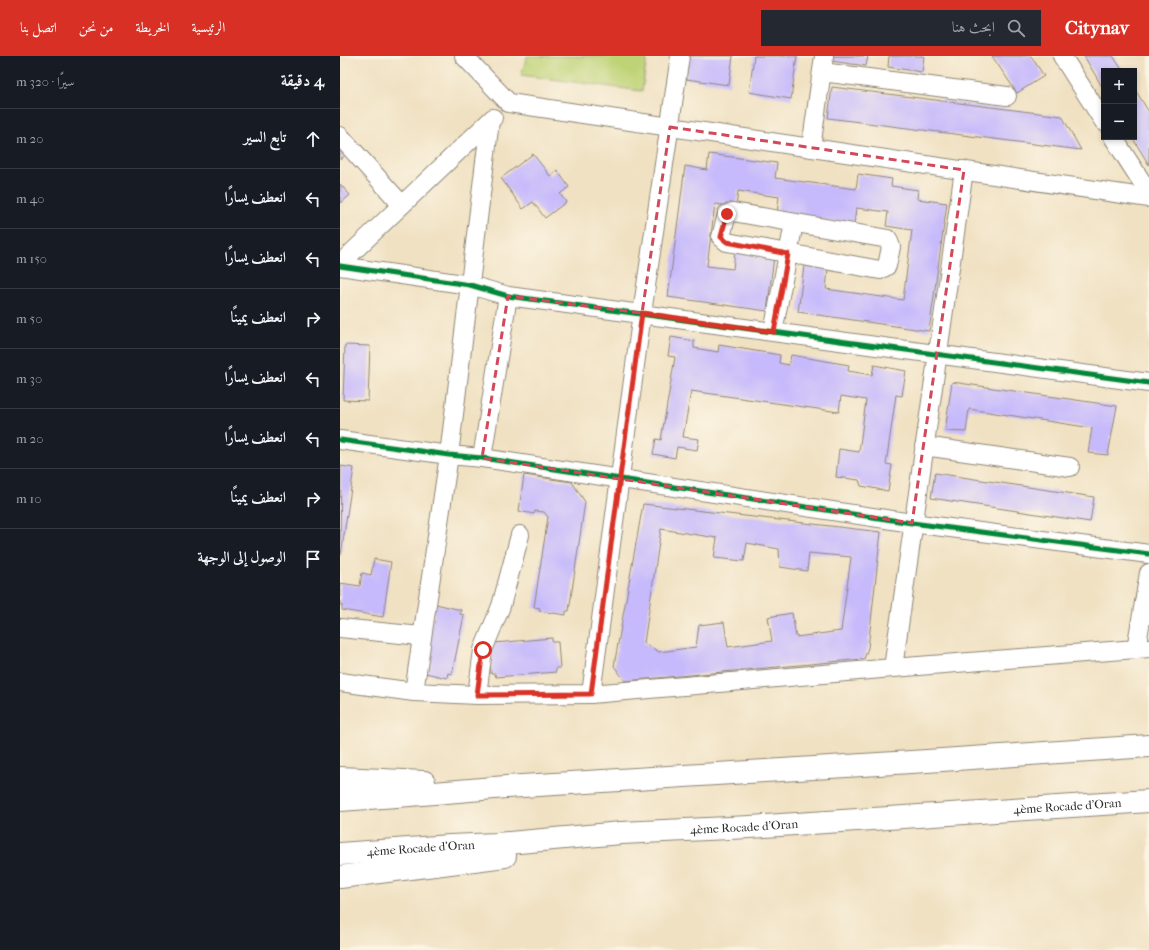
<!DOCTYPE html>
<html lang="ar">
<meta charset="utf-8">
<style>
:root{--surface:#171b24;--page:#242831;--text:#f1f3f6;--muted:#9ea1a6;--line:#363941;--accent:#d93025}
body{margin:0;font-family:"IM FELL French Canon",Amiri,serif;background:var(--page);color:var(--text);direction:rtl}
.controls{position:absolute;right:12px;top:12px;display:grid;overflow:hidden;border-radius:0px;box-shadow:0 2px 6px #0003}
.controls button{width:36px;height:36px;display:grid;place-items:center;padding:0;border:0;border-bottom:1px solid var(--line);background:var(--surface);color:var(--text);font:20px sans-serif}
.stop{position:absolute;width:12px;height:12px;margin:-9px;border:3px solid #d93025;border-radius:50%;background:#fff}
.stop.end{background:#d93025;border-color:#fff;box-shadow:0 1px 4px #0008}
.list{margin:0;padding:0;list-style:none}
h2{display:flex;justify-content:space-between;align-items:center;height:52px;margin:0;padding:0 16px;font-size:17px}
h2 small{font-size:13px;font-weight:400;color:var(--muted)}
.list li{display:grid;grid-template-columns:26px 1fr auto;gap:12px;align-items:center;box-sizing:border-box;height:60px;padding:0 16px;border-top:1px solid var(--line)}
.list b{display:block;font-size:15px;white-space:nowrap}
.list em{font-size:13px;font-style:normal;color:var(--muted)}
.icon{flex:none;width:22px;height:22px;fill:none;stroke:currentColor;stroke-width:2;stroke-linecap:round;stroke-linejoin:round}
.map{position:relative;flex:none;width:809px;height:894px;overflow:hidden;direction:ltr}
header{display:flex;align-items:center;gap:24px;box-sizing:border-box;height:56px;padding:0 20px;background:var(--accent);color:#fff}
header strong{font-size:19px}
nav{display:flex;gap:22px;margin-inline-start:auto;font-size:14px}
.search{width:280px;height:36px;background:var(--page);display:flex;align-items:center;gap:10px;box-sizing:border-box;padding:0 14px;border-radius:0px;color:var(--muted);font-size:15px}
main{display:flex}
aside{flex:1;background:var(--surface)}
.map>svg:first-child{display:block}
</style>
<header>
<strong>Citynav</strong>
<div class="search"><svg class="icon" aria-label="search" viewBox="0 0 24 24"><circle cx="10" cy="10" r="6"/><path d="M15 15l6 6"/></svg>ابحث هنا</div>
<nav><a>الرئيسية</a><a>الخريطة</a><a>من نحن</a><a>اتصل بنا</a></nav>
</header>
<main>
<div class="map">
<svg width="809" height="894" viewBox="0 0 809 894">
<rect width="100%" height="100%" fill="#fcf5e5"/>
<filter id="ink" filterUnits="userSpaceOnUse"><feTurbulence type="fractalNoise" baseFrequency=".025" numOctaves="2"/><feDisplacementMap in="SourceGraphic" scale="8" xChannelSelector="R" yChannelSelector="G"/><feConvolveMatrix kernelMatrix="1 2 1 2 8 2 1 2 1" color-interpolation-filters="sRGB"/></filter>
<filter id="wash" filterUnits="userSpaceOnUse"><feTurbulence type="fractalNoise" baseFrequency=".012" numOctaves="4" result="noise"/><feDisplacementMap in="SourceGraphic" scale="16" xChannelSelector="R" yChannelSelector="G"/><feGaussianBlur stdDeviation="0.9" result="paint"/><feColorMatrix in="noise" values="0 0 0 0 0 0 0 0 0 0 0 0 0 0 0 0 0 1.4 0 .05"/><feComposite in="paint" operator="in"/></filter>
<g filter="url(#wash)">
<rect width="100%" height="100%" fill="#f0e1c2"/>
<!-- green -->
<path fill="#bed376" stroke="#747f50" d="M187 0H307L302 35 181 19Z"/>
<g id="blocks">
<!-- building -->
<path fill="#c6b9fc" fill-rule="evenodd" d="M349 0H393L389 29 346 23Z
M414 0H457L451 43 409 36Z
M491 0H528L526 10 491 5Z
M549 0H584L582 16 548 11Z
M652 0H691L704 20 677 37Z
M744 0H773L783 15H764V34Z
M492 31 722 60 741 94 488 62Z
M794 32 809 56V109L792 81H794Z
M0 91 6 98 0 104Z
M193 98 210 120 217 114 229 131 220 138 226 146 205 162 193 146 183 153 161 122Z
M369 98 437 107 435 122 516 133 518 118 552 123 551 130 578 134 577 143 607 147 589 275 458 256 464 210 488 213 486 233 563 244 572 174 546 170 548 156 516 152 514 169 437 158 439 141 398 135 396 151 375 148 367 210 393 213 395 196 434 201 427 255 328 241 345 110 367 114Z
M0 128 10 139 0 148Z
M331 281 354 285V292L378 296 379 289 440 299 439 307 449 309 451 299 509 309 508 315 532 319 534 309 566 315 562 340 556 339 546 408 552 409 548 435 521 430 519 424 496 421 499 393 519 396 526 344 501 340 499 356 351 335 343 381 359 383 357 394 337 391 335 402 313 398 316 383 321 384 335 301 328 300Z
M5 289 30 290 28 345 3 344Z
M612 326 777 350 768 399 748 397 752 372 629 353 626 376 605 375Z
M1 410 14 412 1 499H0Z
M595 417 754 441 750 466 591 442Z
M184 419 232 426 245 446 229 555H226V559L199 555 200 552 194 551 208 461 204 456 195 455 194 458 179 455Z
M303 448 541 476 528 592 524 603 285 625 274 610ZM321 473 377 482 374 502 404 505 407 487 439 493 440 511 467 515 469 497 511 501 501 575 456 581 452 557 428 561 432 585 388 591 384 566 359 569 356 591 319 596 304 587Z
M34 503 51 506 43 561 2 554V549H0V527L20 530 22 517 31 519Z
M96 548 121 554 120 558 124 559 112 618 108 617 107 622 81 616Z
M212 582V586H218L220 612H216V616L156 621 155 618H151L149 591 154 587Z"/>
</g>
</g>
<g filter="url(#ink)">
<use href="#blocks" fill-opacity="0" stroke="#8e8676" stroke-width="1"/>
<g fill="none" stroke-linecap="round" stroke-linejoin="round">
<defs>
<path id="minor" d="M124 0 169 47 809 142
M722 0 764 66
M482 16 667 40
M0 80 62 149
M773 81 809 137
M471 92 484 0
M393 156 548 183 551 191 547 210 540 214 387 186 381 181 387 158Z
M0 208 153 62
M0 210 130 229 168 240 809 327
M433 276 454 167
M0 384 109 399 142 402 572 467 809 498
M584 390 730 411
M142 402 168 240
M0 572 81 580
M796 593 809 517
M553 612 624 114
M0 626 74 636 137 639 251 638 553 612 809 592
M74 636 109 399 150 65
M251 638 302 257 340 0
M137 639 143 594 161 550 180 479"/>
<g id="highway">
<path d="M0 722 84 726"/>
<path d="M0 744 70 739 166 731 587 705 809 690"/>
<path id="s1" d="M0 798 110 790 157 788 281 777 410 771 809 745"/>
<path d="M0 821 165 800"/>
</g>
</defs>
<!-- minor casing -->
<use href="#minor" stroke="#8e8676" stroke-width="20"/>
<!-- highway casing -->
<use href="#highway" stroke="#8e8676" stroke-width="24"/>
<!-- minor -->
<use href="#minor" stroke="#fff" stroke-width="18"/>
<!-- highway -->
<use href="#highway" stroke="#fff" stroke-width="22"/>
<defs>
<path id="cycleway" d="M0 210 130 229 168 240 809 327
M0 384 109 399 142 402 572 467 809 498"/>
</defs>
<!-- cycleway casing -->
<use href="#cycleway" stroke="#fcf5e5" stroke-width="8"/>
<!-- cycleway -->
<use href="#cycleway" stroke="#00873e" stroke-width="5"/>
</g>
</g>
<g fill="none" stroke-linecap="round" stroke-linejoin="round" filter="url(#ink)">
<!-- route -->
<path stroke="#d93025" stroke-width="5" d="M143 594 137 639 251 638 302 257 434 276 448 198 387 186 381 181 387 158"/>
</g>
<!-- marked area -->
<path fill="none" stroke="#d1495b" stroke-width="3" stroke-dasharray="8 5" stroke-linejoin="round" d="M330 71 624 114 572 467 142 402 168 240 302 257Z"/>
<g text-anchor="middle" stroke-width="3.5" stroke-linejoin="round" paint-order="stroke">
<!-- street labels -->
<g font-size="12" fill="#2b2b2b" stroke="#fcf5e5">
<text dy="4" stroke="none"><textPath href="#s1" startOffset="729">4ème Rocade d'Oran</textPath></text>
<text dy="4" stroke="none"><textPath href="#s1" startOffset="405">4ème Rocade d'Oran</textPath></text>
<text dy="4" stroke="none"><textPath href="#s1" startOffset="81">4ème Rocade d'Oran</textPath></text>
</g>
</g>
</svg>
<div class="controls">
<button>+</button>
<button>−</button>
</div>
<div class="stop" style="left:143px;top:594px"></div>
<div class="stop end" style="left:387px;top:158px"></div>
</div>
<aside>
<h2>4 دقيقة<small>سيرًا · 320 m</small></h2>
<ul class="list">
<li><svg class="icon" aria-label="ahead" viewBox="0 0 24 24"><path d="M12 20V5M6 11l6-6 6 6"/></svg><div><b>تابع السير</b></div><em>20 m</em></li>
<li><svg class="icon" aria-label="left" viewBox="0 0 24 24"><path d="M17 20v-9H6M10 6l-5 5 5 5"/></svg><div><b>انعطف يسارًا</b></div><em>40 m</em></li>
<li><svg class="icon" aria-label="left" viewBox="0 0 24 24"><path d="M17 20v-9H6M10 6l-5 5 5 5"/></svg><div><b>انعطف يسارًا</b></div><em>150 m</em></li>
<li><svg class="icon" aria-label="right" viewBox="0 0 24 24"><path d="M7 20v-9h11M14 6l5 5-5 5"/></svg><div><b>انعطف يمينًا</b></div><em>50 m</em></li>
<li><svg class="icon" aria-label="left" viewBox="0 0 24 24"><path d="M17 20v-9H6M10 6l-5 5 5 5"/></svg><div><b>انعطف يسارًا</b></div><em>30 m</em></li>
<li><svg class="icon" aria-label="left" viewBox="0 0 24 24"><path d="M17 20v-9H6M10 6l-5 5 5 5"/></svg><div><b>انعطف يسارًا</b></div><em>20 m</em></li>
<li><svg class="icon" aria-label="right" viewBox="0 0 24 24"><path d="M7 20v-9h11M14 6l5 5-5 5"/></svg><div><b>انعطف يمينًا</b></div><em>10 m</em></li>
<li><svg class="icon" aria-label="arrive" viewBox="0 0 24 24"><path d="M6 21V4h12l-3 4 3 4H6"/></svg><div><b>الوصول إلى الوجهة</b></div></li>
</ul>
</aside>
</main>
